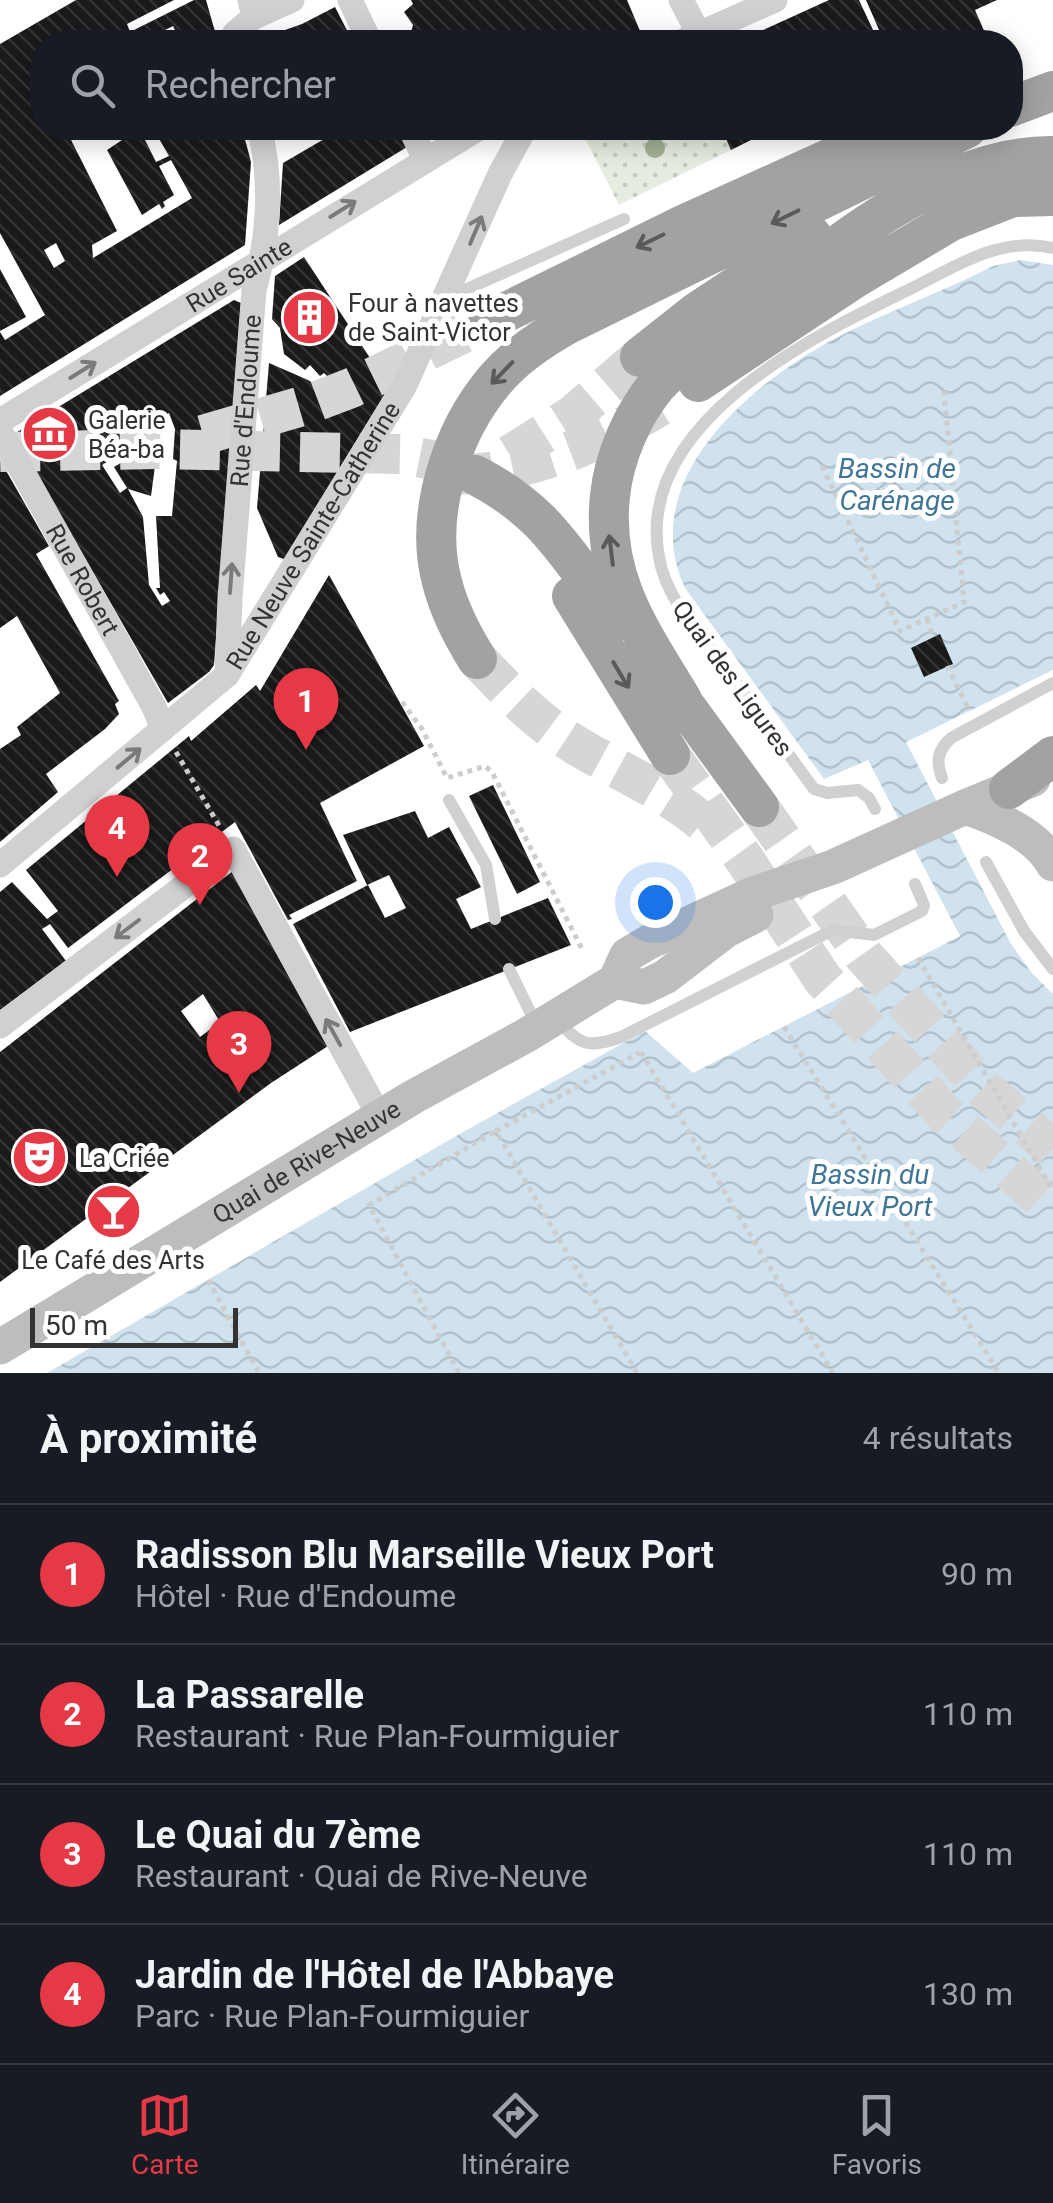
<!DOCTYPE html>
<html lang="fr">
<meta charset="utf-8">
<style>
:root{--surface:#171b24;--page:#20242c;--text:#f1f3f6;--muted:#9ea1a6;--line:#363941;--accent:#e63946}
body{margin:0;font-family:Roboto,sans-serif;background:var(--page);color:var(--text)}
.scale{position:absolute;left:30px;bottom:25px;width:208px;box-sizing:border-box;padding-left:10px;border:5px solid #333;border-top:0;font-size:28px;line-height:35px;white-space:nowrap;color:#333;-webkit-text-stroke:8px #fff;paint-order:stroke}
.you{position:absolute;left:655px;top:902px;width:35px;height:35px;margin:-25px;border:8px solid #fff;border-radius:50%;background:#1a73e8;box-shadow:0 0 0 15px #1a73e833}
.badge{display:grid;place-items:center;width:65px;height:65px;border-radius:50%;background:var(--accent);color:#fff;font-size:32px;font-weight:700}
.pin{position:absolute;translate:-50% -82px;filter:drop-shadow(0 2px 5px #0008)}
.pin::after{content:'';position:absolute;top:52px;width:35px;height:30px;background:inherit;clip-path:polygon(0 0,100% 0,50% 100%)}
.list{margin:0;padding:0;list-style:none}
h2{display:flex;justify-content:space-between;align-items:center;height:130px;margin:0;padding:0 40px;font-size:42px}
h2 small{font-size:32px;font-weight:400;color:var(--muted)}
.list li{display:grid;grid-template-columns:65px 1fr auto;gap:30px;align-items:center;box-sizing:border-box;height:140px;padding:0 40px;border-top:2px solid var(--line)}
.list b{display:block;font-size:38px;white-space:nowrap}
.list p{margin:0;font-size:32px;white-space:nowrap;color:var(--muted)}
.list em{font-size:32px;font-style:normal;color:var(--muted)}
.icon{flex:none;width:55px;height:55px;fill:none;stroke:currentColor;stroke-width:2;stroke-linecap:round;stroke-linejoin:round}
.map{position:relative;flex:none;width:1053px;height:1373px;overflow:hidden}
.search{position:absolute;background:var(--surface);box-shadow:0 5px 25px #0003;left:30px;right:30px;top:30px;height:110px;display:flex;align-items:center;gap:25px;box-sizing:border-box;padding:0 35px;border-radius:40px;color:var(--muted);font-size:38px}
.sheet{height:690px;background:var(--surface)}
nav{display:flex;justify-content:space-around;align-items:center;box-sizing:border-box;height:140px;border-top:2px solid var(--line);background:var(--surface);font-size:28px;color:var(--muted)}
nav a{display:grid;justify-items:center;gap:5px}
nav .on{color:var(--accent)}
.map>svg:first-child{display:block}
</style>
<div class="map">
<svg width="1053" height="1373" viewBox="0 0 1053 1373">
<defs>
<pattern id="park-dots" width="8" height="8" patternUnits="userSpaceOnUse" patternTransform="scale(2.5)"><rect width="8" height="8" fill="#e6ecdf"/><path d="M2 2h.1M6 6h.1" fill="none" stroke="#c6cbc0" stroke-width="1.8" stroke-linecap="round"/></pattern>
<pattern id="water-waves" width="16" height="10" patternUnits="userSpaceOnUse" patternTransform="scale(2.5)"><rect width="16" height="10" fill="#cfe2ee"/><path d="M0 5q4-4 8 0t8 0" fill="none" stroke="#b2c2cd"/></pattern>
<pattern id="building-back-hatch" width="6" height="6" patternUnits="userSpaceOnUse" patternTransform="scale(2.5)"><rect width="6" height="6" fill="#1a1a1a"/><path d="M-1 5l2 2M0 0l6 6M5-1l2 2" fill="none" stroke="#333"/></pattern>
</defs>
<rect width="100%" height="100%" fill="#fff"/>
<!-- park -->
<path fill="url(#park-dots)" d="M580 128H721L731 150 619 205Z"/>
<!-- water -->
<path fill="url(#water-waves)" d="M1020 260 1053 265V670L906 742 1011 944 1031 972 1053 994V1373H47L463 1132 645 1031 693 1073 960 936 868 760 824 779 685 588C635 480 749 385 834 339 885 312 941 293 993 266Z"/>
<!-- building -->
<path fill="url(#building-back-hatch)" fill-rule="evenodd" d="M76 0H174L127 24 130 32 194 0H206L218 42H171L179 38 173 26 159 33 163 42H42V128H79L68 134 117 231 92 245 93 258 192 198 171 160 159 166 174 195 163 202 165 206 162 209 159 204 142 215 107 150 122 140 115 128H242L251 162 245 245 0 396V332L5 340 45 315 0 233V44ZM154 130 169 156 156 162 143 136ZM56 243 65 261 54 268 44 250Z
M411 0H627L643 38 634 42H391V33L411 32 413 25 404 12 413 4Z
M829 0H859L873 30 845 42H756L752 35Z
M866 0H997L975 10 989 42H878L883 39Z
M335 7 353 42H251L302 24Z
M327 128H399L407 147 279 225 283 163 331 135Z
M721 128H775L731 150Z
M304 257 389 387 284 559 278 557 257 508 269 363 308 380 335 397 340 389 324 373 320 376 310 365 305 370 284 354 280 328 272 319 275 276Z
M0 269 26 317 0 331Z
M234 300 241 303 214 665 209 672 168 703 14 434ZM169 413 175 429 173 459 177 461 172 516H156L160 588H156L160 595 164 592 170 601 162 606 149 585 143 517 128 489 151 496 157 451 147 447 114 467 127 488 120 493 102 465 132 447 127 438Z
M0 460 49 546 36 554 119 701 115 704 119 714 105 729 46 774 58 792 0 842V749L21 735 17 727 60 693 17 616 0 628Z
M329 575 424 746 320 803 357 881 289 915 292 919 288 920 235 822 68 948 50 924 42 929 66 961 0 1010V892L12 882 47 919 58 911 26 870 189 736 191 741 256 685 260 691Z
M940 634 953 664 924 677 911 648Z
M493 785 540 882 517 894 469 796Z
M415 811 428 838 449 827 481 887 456 899 471 929 548 898 571 945 350 1032 293 924 368 885 385 918 406 908 389 875 367 885 343 835Z
M233 871 328 1046 271 1083 0 1282V1052ZM203 994 220 1022 200 1037 181 1011Z"/>
<g fill="none" stroke-linecap="round" stroke-linejoin="round">
<!-- trunk-tunnel -->
<path stroke="#d6d6d6" stroke-width="40" stroke-dasharray="40 20" stroke-linecap="butt" d="M203 435 309 404 351 388 488 321
M0 452 156 449 402 454 432 460 475 475
M510 455 573 415 640 357
M453 475C535 473 605 441 673 398
M477 659C504 687 530 715 563 737 610 768 664 788 707 826
M670 755 745 860 822 978 946 1115 1053 1209
M759 807 864 956 983 1088 1053 1149"/>
<!-- path -->
<path stroke="#cdcdcd" stroke-width="5" stroke-dasharray="5 5" stroke-linecap="butt" d="M822 466 900 631 964 602 944 391
M927 619 933 637
M947 666 968 708
M402 702 422 729 447 778 485 766 492 772 582 949
M176 752 221 829
M918 958 1053 1191
M784 1027 999 1373
M641 1052 833 1373
M208 1280 259 1373
M459 1373 369 1205 496 1131
M637 1373 496 1131 639 1053"/>
<!-- service -->
<path stroke="#d0d0d0" stroke-width="12" d="M449 297 624 219
M942 778C936 761 937 751 951 738L1053 683
M449 800 486 865 495 919
M875 809 869 798 858 790 827 793 814 789C784 748 754 707 724 666 699 633 666 599 659 557 634 425 809 338 904 292 952 269 999 235 1053 248
M986 862 1024 931 1053 969
M509 969 537 1026
M557 1020C581 1045 587 1049 621 1037L833 930 874 935 922 911 924 905 915 884"/>
<!-- minor -->
<g stroke="#d0d0d0" stroke-width="25">
<path d="M350 0 370 42"/>
<path d="M681 0 699 34"/>
<path d="M254 17 292 0"/>
<path d="M237 42 235 33 254 17 250 0"/>
<path d="M681 42 775 0"/>
<path d="M410 128 425 159"/>
<path id="s1" d="M0 421 479 128"/>
<path id="s2" d="M0 431 154 707 163 729"/>
<path id="s3" d="M227 675 230 598 254 290C269 238 273 180 259 128"/>
<path id="s4" d="M0 865 227 675 404 387 500 174 525 128"/>
<path d="M0 1026 233 849 380 1117"/>
</g>
<!-- secondary -->
<g stroke="#bdbdbd" stroke-width="35">
<path d="M965 807C996 817 1037 835 1053 864"/>
<path d="M615 981 644 987 665 977 725 931 756 915"/>
<path id="s5" d="M0 1347 413 1097 525 1036 615 981 627 955 649 942 753 894 833 867 965 807 1033 779"/>
</g>
<!-- trunk -->
<path stroke="#a2a2a2" stroke-width="40" d="M1010 107 1053 91
M488 321 683 225 897 128
M640 357 697 312 812 236
M698 382 855 278 951 221 1013 197 1053 196
M475 475C550 513 568 559 618 620
M572 596 670 755
M477 659C462 635 449 610 442 582 424 515 451 432 495 380 515 356 541 339 568 324L967 128
M667 681 759 807
M682 700C642 633 601 579 610 496 614 457 632 415 657 385 688 351 729 330 767 303 781 292 794 279 808 268 874 215 966 155 1053 156
M1009 789 1053 756"/>
</g>
<!-- trees -->
<circle fill="#a2b095" cx="655" cy="148" r="10"/>
<!-- one-way arrows -->
<defs><path id="oneway-shaft" d="M-6 0H5M1.5-3L5.5 0L1.5 3" fill="none" stroke-width="1.6" stroke-linecap="round" stroke-linejoin="round" transform="scale(2.5)"/></defs>
<g stroke="#7a7a7a">
<use href="#oneway-shaft" transform="translate(343 209) rotate(-32)"/>
<use href="#oneway-shaft" transform="translate(476 230) rotate(-67)"/>
<use href="#oneway-shaft" transform="translate(83 370) rotate(-32)"/>
<use href="#oneway-shaft" transform="translate(231 578) rotate(-86)"/>
<use href="#oneway-shaft" transform="translate(129 758) rotate(-40)"/>
<use href="#oneway-shaft" transform="translate(127 929) rotate(143)"/>
<use href="#oneway-shaft" transform="translate(333 1032) rotate(-119)"/>
</g>
<g stroke="#5a5a5a">
<use href="#oneway-shaft" transform="translate(785 217) rotate(154)"/>
<use href="#oneway-shaft" transform="translate(650 241) rotate(154)"/>
<use href="#oneway-shaft" transform="translate(502 373) rotate(134)"/>
<use href="#oneway-shaft" transform="translate(611 550) rotate(-97)"/>
<use href="#oneway-shaft" transform="translate(621 675) rotate(59)"/>
</g>
<!-- icons -->
<defs>
<symbol id="building-disc" viewBox="-11 -11 22 22"><circle r="9.5" fill="#e63946" stroke="#fff"/><path d="M-4-6H4V6H1V3H-1V6H-4ZM-2.5-4.3h1.7v1.8h-1.7ZM.8-4.3h1.7v1.8H.8ZM-2.5-1h1.7V.8h-1.7ZM.8-1h1.7V.8H.8Z" fill="#fff"/></symbol>
<symbol id="museum-disc" viewBox="-11 -11 22 22"><circle r="9.5" fill="#e63946" stroke="#fff"/><path d="M0-6L6-3V-2H-6V-3ZM-5-1h2V3h-2ZM-1-1h2V3h-2ZM3-1h2V3H3ZM-6 4H6V6H-6Z" fill="#fff"/></symbol>
<symbol id="theatre-disc" viewBox="-11 -11 22 22"><circle r="9.5" fill="#e63946" stroke="#fff"/><path d="M-5-5.5Q0-4 5-5.5V0Q5 5 0 6Q-5 5-5 0ZM-3.3-2.5H-1v1.5H-3.3ZM1-2.5H3.3v1.5H1ZM-2.8 1Q0 5.5 2.8 1Z" fill="#fff"/></symbol>
<symbol id="bar-disc" viewBox="-11 -11 22 22"><circle r="9.5" fill="#e63946" stroke="#fff"/><path d="M-6-5H6L.8 .8V4.5H3.5V6h-7V4.5H-.8V.8Z" fill="#fff"/></symbol>
</defs>
<g fill-rule="evenodd">
<use href="#building-disc" x="278" y="286" width="63" height="63"/>
<use href="#museum-disc" x="18" y="402" width="63" height="63"/>
<use href="#theatre-disc" x="8" y="1126" width="63" height="63"/>
<use href="#bar-disc" x="82" y="1180" width="63" height="63"/>
</g>
<g text-anchor="middle" stroke-width="10" stroke-linejoin="round" paint-order="stroke">
<!-- street labels -->
<g font-size="25" fill="#333" stroke="#fff">
<text dy="9" stroke="none"><textPath href="#s1" startOffset="280">Rue Sainte</textPath></text>
<text dy="9" stroke="none"><textPath href="#s3" startOffset="275">Rue d'Endoume</textPath></text>
<text dy="9" stroke="none"><textPath href="#s4" startOffset="460">Rue Neuve Sainte-Catherine</textPath></text>
<text dy="9" stroke="none"><textPath href="#s2" startOffset="170">Rue Robert</textPath></text>
<text transform="translate(733 678) rotate(54)" y="9">Quai des Ligures</text>
<text dy="9" stroke="none"><textPath href="#s5" startOffset="358">Quai de Rive-Neuve</textPath></text>
</g>
<!-- poi labels -->
<g font-size="25" fill="#333" stroke="#fff" text-anchor="start">
<text x="348" y="312">Four à navettes<tspan x="348" dy="29">de Saint-Victor</tspan></text>
<text x="88" y="429">Galerie<tspan x="88" dy="29">Béa-ba</tspan></text>
<text x="79" y="1167">La Criée</text>
<text x="113" y="1269" text-anchor="middle">Le Café des Arts</text>
</g>
<!-- water labels -->
<g font-size="28" font-style="italic" fill="#3f7597" stroke="#fff">
<text x="897" y="478">Bassin de<tspan x="897" dy="32">Carénage</tspan></text>
<text x="870" y="1184">Bassin du<tspan x="870" dy="32">Vieux Port</tspan></text>
</g>
</g>
</svg>
<div class="scale">50 m</div>
<div class="you"></div>
<div class="pin badge" style="left:306px;top:750px">1</div>
<div class="pin badge" style="left:200px;top:905px">2</div>
<div class="pin badge" style="left:239px;top:1093px">3</div>
<div class="pin badge" style="left:117px;top:877px">4</div>
<div class="search"><svg class="icon" aria-label="search" viewBox="0 0 24 24"><circle cx="10" cy="10" r="6"/><path d="M15 15l6 6"/></svg>Rechercher</div>
</div>
<section class="sheet">
<h2>À proximité<small>4 résultats</small></h2>
<ul class="list">
<li><span class="badge">1</span><div><b>Radisson Blu Marseille Vieux Port</b><p>Hôtel · Rue d'Endoume</p></div><em>90 m</em></li>
<li><span class="badge">2</span><div><b>La Passarelle</b><p>Restaurant · Rue Plan-Fourmiguier</p></div><em>110 m</em></li>
<li><span class="badge">3</span><div><b>Le Quai du 7ème</b><p>Restaurant · Quai de Rive-Neuve</p></div><em>110 m</em></li>
<li><span class="badge">4</span><div><b>Jardin de l'Hôtel de l'Abbaye</b><p>Parc · Rue Plan-Fourmiguier</p></div><em>130 m</em></li>
</ul>
</section>
<nav>
<a class="on"><svg class="icon" aria-label="map" viewBox="0 0 24 24"><path d="M3 6l6-2 6 2 6-2v14l-6 2-6-2-6 2zM9 4v14M15 6v14"/></svg>Carte</a>
<a><svg class="icon" aria-label="directions" viewBox="0 0 24 24"><path d="M12 3l9 9-9 9-9-9zM9 14v-3h6M13 9l2 2-2 2"/></svg>Itinéraire</a>
<a><svg class="icon" aria-label="saved" viewBox="0 0 24 24"><path d="M7 4h10v16l-5-4-5 4z"/></svg>Favoris</a>
</nav>
